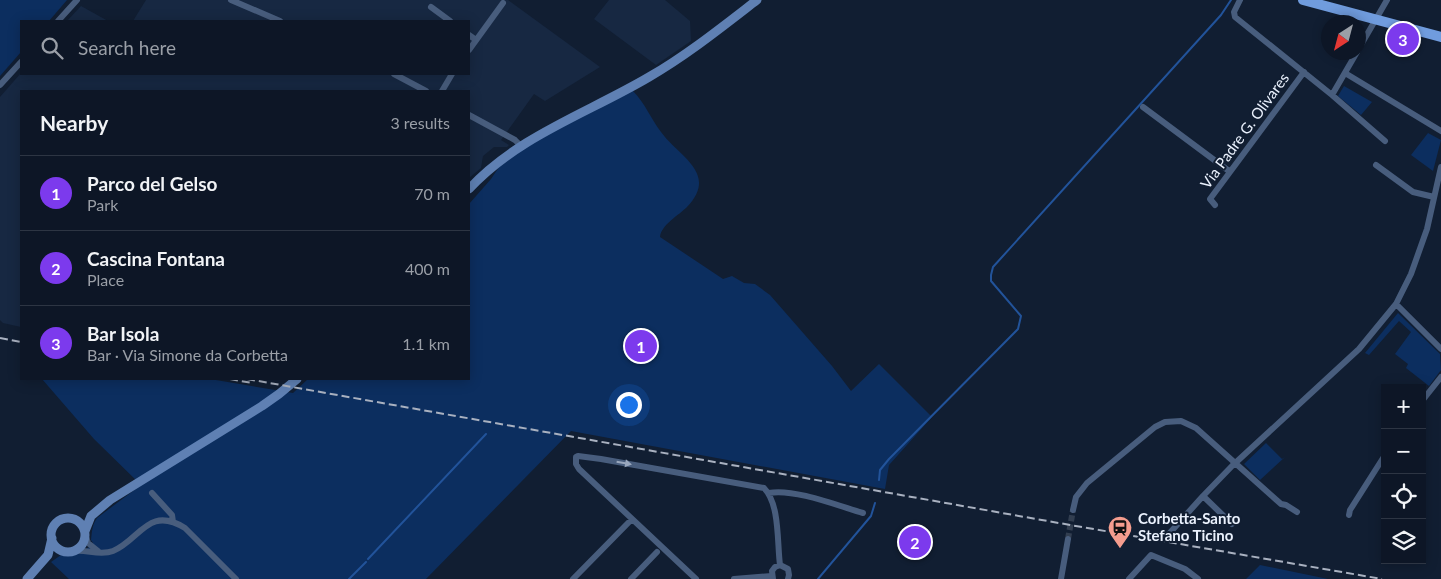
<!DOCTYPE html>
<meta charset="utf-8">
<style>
:root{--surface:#0d1626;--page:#1b2332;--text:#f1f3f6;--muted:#9a9fa7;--line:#2d3543;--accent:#7c3aed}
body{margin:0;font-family:Lato,sans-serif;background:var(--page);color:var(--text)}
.controls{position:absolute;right:15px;bottom:15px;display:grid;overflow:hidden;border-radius:0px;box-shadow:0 2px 12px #0003}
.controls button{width:45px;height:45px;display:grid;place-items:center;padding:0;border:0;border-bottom:1px solid var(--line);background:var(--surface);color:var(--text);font:25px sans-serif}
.compass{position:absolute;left:1321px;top:15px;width:45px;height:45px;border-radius:50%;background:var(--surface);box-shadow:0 2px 12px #0003;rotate:216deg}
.you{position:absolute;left:628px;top:404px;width:18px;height:18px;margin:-12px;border:4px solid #fff;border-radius:50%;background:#1a73e8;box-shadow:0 0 0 8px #1a73e833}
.badge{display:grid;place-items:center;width:32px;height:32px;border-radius:50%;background:var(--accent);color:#fff;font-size:16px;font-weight:700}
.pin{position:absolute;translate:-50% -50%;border:2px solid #fff;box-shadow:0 1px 5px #0006}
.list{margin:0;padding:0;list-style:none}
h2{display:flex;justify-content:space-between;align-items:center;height:65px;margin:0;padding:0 20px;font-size:21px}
h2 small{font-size:16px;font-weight:400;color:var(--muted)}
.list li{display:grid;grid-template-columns:32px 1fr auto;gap:15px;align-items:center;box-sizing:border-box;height:75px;padding:0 20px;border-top:1px solid var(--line)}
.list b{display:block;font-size:19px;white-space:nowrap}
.list p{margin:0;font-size:16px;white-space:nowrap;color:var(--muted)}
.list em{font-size:16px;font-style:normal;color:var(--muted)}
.icon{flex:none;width:28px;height:28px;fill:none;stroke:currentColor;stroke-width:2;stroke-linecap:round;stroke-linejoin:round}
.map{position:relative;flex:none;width:1441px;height:579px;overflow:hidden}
.search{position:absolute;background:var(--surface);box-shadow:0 2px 12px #0003;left:20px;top:20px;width:450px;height:55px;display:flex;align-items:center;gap:12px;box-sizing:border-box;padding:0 18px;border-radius:0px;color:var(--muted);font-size:19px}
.panel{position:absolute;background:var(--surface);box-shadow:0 2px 12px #0003;left:20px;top:90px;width:450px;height:290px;border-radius:0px}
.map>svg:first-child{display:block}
</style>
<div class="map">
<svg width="1441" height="579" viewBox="0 0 1441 579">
<rect width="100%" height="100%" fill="#111e32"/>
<!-- built -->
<path fill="#172842" d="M146 0H508L600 67 545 101 534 94 501 140 509 145 507 147H494L483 156 481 168 469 178V91H21V327L3 323 0 320V97L21 73 469 74V21H133Z
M609 0H665L690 21 691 41 656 65 594 19Z
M81 6 108 21H67Z"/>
<!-- green -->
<path fill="#0c2e5f" d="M0 0H67L49 21H21V52L0 76Z
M1344 86 1372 102 1361 115 1338 96Z
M630 91H633C645 103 651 119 661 132 679 157 719 173 687 207 679 215 661 225 660 237L723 279 732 276 744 283 755 284 770 295 832 366 851 391 879 364 932 417 889 465 885 489 571 431 426 579H69L51 562 61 555C76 557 83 553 93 543L91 540C92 532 92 525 97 518L141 485 94 439 42 379H210L293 393 308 379H469V204L491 179 499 167 532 142Z
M1428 133 1441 140 1433 171 1411 155Z
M1398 313 1440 354 1441 370 1429 386 1406 368 1408 364 1395 354 1411 332 1399 321 1369 355 1365 353Z
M1266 443 1282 459 1285 457 1260 480 1244 464Z
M1260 565 1328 579H1246Z"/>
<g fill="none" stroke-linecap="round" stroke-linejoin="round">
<!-- stream -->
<path stroke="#22539a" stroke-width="2" d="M879 480 880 470 889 459 1018 329 1021 316 991 281V275L993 267 1221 15 1231 0
M368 559 486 434
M349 579 366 562
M818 579 871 516 875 503"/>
<!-- street-tunnel -->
<path stroke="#323e50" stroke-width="6" stroke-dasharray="6 3" stroke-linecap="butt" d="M1068 539 1073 510"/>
<!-- street -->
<path stroke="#485d7d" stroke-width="6" d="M231 0 280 21
M1240 0 1234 12 1235 17 1332 95 1357 52
M431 7 450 21
M58 21 77 0
M469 35 476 40
M469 50 503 3
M1358 50 1387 0
M1345 73 1441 131
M394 74 426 91
M0 85 21 62
M442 91 452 74
M1332 95 1385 141
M1143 107 1229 171
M469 115 515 140 521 146
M1376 165 1413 192 1434 197
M1215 205 1210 199 1304 72
M1396 304 1441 349
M1422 401 1441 377
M152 493 172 515 173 522
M769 493C793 488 839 506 863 513
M1203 496 1232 524
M1073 510 1076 497 1087 483 1155 427 1165 422 1181 421 1196 428 1281 504 1286 505 1297 512
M1349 515 1350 510 1385 455
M85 534 88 543 98 551
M1167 536 1203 496 1232 466 1359 349 1396 304 1411 274 1427 229 1441 167
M74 551C86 549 100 556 113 551 140 540 148 505 185 528L236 579
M573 579 632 519
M631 579 657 552
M696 579 579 469 576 464V457L578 456 601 459 764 488C780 504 777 543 780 565
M734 579 772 576
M773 579 772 571 775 567 780 565 788 569 789 575 788 579
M1061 579 1068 539
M1129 579 1151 555 1185 569 1198 579"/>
<!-- secondary -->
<path stroke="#5f80b3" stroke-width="9" d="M469 189C518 136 588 113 649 77 687 55 722 27 757 0
M51 535a17 17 0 1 1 34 0a17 17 0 1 1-34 0Z
M85 531 91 516 110 500 262 406 279 394 297 379
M27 579 48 555 52 538"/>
<!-- primary -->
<path stroke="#709cde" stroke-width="10" d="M1303 0 1441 37"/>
<!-- rail -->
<path stroke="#a9b1c0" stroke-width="2" stroke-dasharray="8 4" stroke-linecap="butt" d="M0 338 21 342
M230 379 252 383
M247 379 1053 522 1382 579"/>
</g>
<!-- one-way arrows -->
<defs><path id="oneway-solid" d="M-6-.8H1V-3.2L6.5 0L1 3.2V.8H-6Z" transform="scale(1.25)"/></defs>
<use fill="#99a7bd" href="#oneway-solid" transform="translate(624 463) rotate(10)"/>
<!-- icons -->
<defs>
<symbol id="station-pin" viewBox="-11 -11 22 30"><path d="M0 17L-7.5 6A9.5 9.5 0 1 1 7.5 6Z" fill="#f59d8e" stroke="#111e32"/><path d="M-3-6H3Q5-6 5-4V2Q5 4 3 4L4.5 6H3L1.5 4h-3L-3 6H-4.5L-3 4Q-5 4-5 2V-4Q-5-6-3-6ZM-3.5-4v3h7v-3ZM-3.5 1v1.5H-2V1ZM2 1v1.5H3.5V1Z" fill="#111"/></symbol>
</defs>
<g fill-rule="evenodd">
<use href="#station-pin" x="1106" y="514" width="28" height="38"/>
</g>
<g text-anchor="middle" stroke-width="4" stroke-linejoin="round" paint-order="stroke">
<!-- street labels -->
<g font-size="15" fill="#eaf1fd" stroke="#111e32">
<text transform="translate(1245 131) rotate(-54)" y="5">Via Padre G. Olivares</text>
</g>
<!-- poi labels -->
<g font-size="15" font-weight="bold" fill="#eaf1fd" stroke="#111e32" text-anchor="start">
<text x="1138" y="524">Corbetta-Santo<tspan x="1138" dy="17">Stefano Ticino</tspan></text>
</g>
</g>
</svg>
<div class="controls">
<button>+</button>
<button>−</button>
<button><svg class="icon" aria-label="locate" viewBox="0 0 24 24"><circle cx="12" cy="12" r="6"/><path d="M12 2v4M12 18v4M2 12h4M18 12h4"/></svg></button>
<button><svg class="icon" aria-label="layers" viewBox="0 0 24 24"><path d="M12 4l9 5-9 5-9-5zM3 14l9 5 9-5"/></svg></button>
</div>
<svg class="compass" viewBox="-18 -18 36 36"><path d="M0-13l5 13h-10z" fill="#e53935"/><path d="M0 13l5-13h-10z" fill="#9a9fa7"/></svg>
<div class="you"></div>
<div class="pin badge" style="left:641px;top:346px">1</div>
<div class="pin badge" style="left:915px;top:542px">2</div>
<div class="pin badge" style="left:1403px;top:39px">3</div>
<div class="search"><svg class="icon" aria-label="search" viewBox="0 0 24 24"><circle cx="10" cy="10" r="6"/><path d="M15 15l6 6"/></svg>Search here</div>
<section class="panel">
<h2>Nearby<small>3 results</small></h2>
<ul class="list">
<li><span class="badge">1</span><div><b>Parco del Gelso</b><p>Park</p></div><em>70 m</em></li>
<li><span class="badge">2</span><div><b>Cascina Fontana</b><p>Place</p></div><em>400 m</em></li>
<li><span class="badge">3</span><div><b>Bar Isola</b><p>Bar · Via Simone da Corbetta</p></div><em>1.1 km</em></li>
</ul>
</section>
</div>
